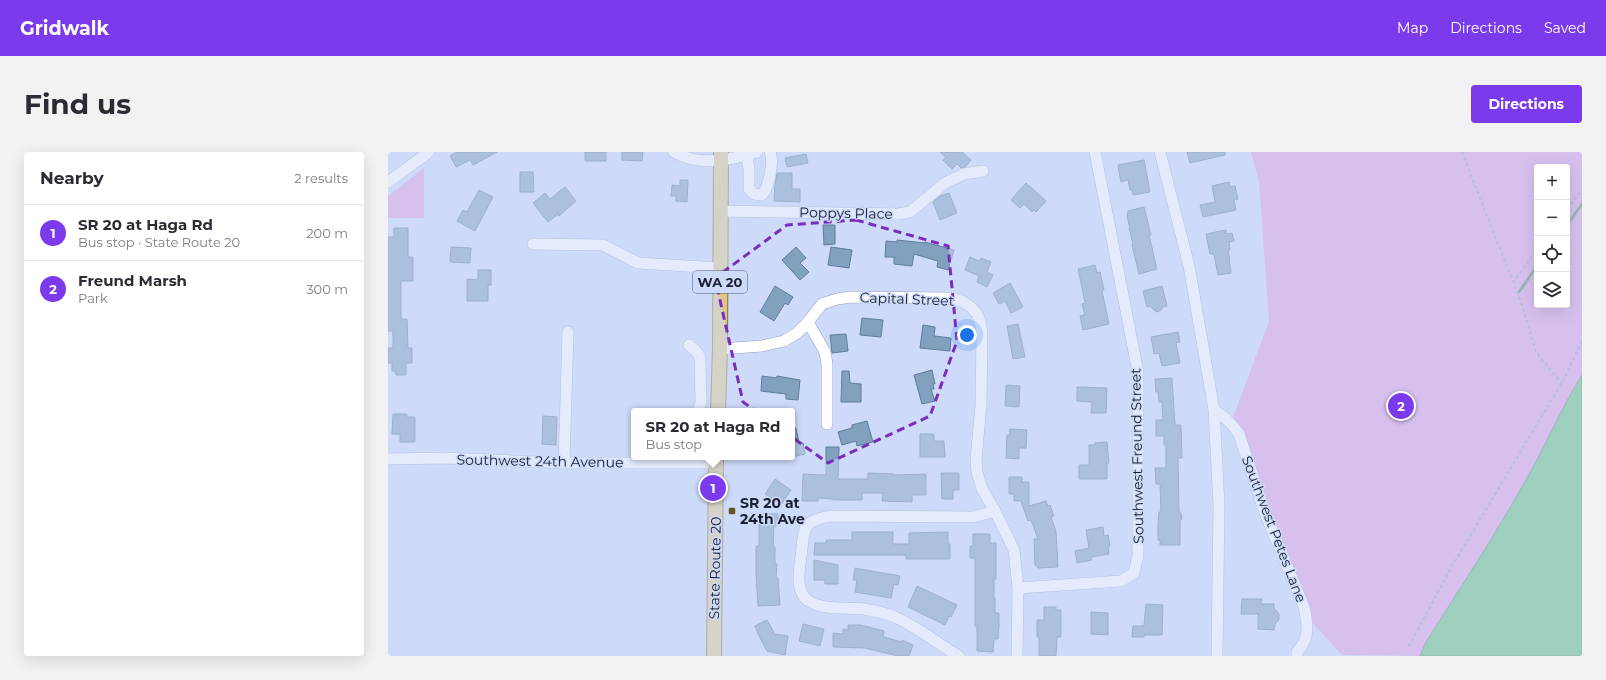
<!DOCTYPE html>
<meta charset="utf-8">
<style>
:root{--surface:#fff;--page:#f2f2f3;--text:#2b2b33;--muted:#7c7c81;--line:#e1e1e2;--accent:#7c3aed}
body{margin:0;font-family:Montserrat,sans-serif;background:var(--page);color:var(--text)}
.controls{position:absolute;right:12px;top:12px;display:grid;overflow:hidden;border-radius:4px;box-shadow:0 4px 16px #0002}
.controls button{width:36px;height:36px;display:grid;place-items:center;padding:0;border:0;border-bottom:1px solid var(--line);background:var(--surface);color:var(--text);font:20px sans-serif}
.you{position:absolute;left:579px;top:183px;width:14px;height:14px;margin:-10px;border:3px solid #fff;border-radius:50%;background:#1a73e8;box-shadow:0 0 0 6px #1a73e833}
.badge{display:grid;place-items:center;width:26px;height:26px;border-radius:50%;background:var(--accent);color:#fff;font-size:13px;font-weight:700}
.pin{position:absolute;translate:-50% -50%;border:2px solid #fff;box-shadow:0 1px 4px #0006}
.popup{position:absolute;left:243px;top:256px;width:164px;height:52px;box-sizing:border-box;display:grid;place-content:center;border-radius:4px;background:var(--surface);filter:drop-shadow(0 1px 3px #0005);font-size:13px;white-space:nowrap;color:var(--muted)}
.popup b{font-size:15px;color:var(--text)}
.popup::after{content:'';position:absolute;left:50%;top:100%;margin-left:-8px;border:8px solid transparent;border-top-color:var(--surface)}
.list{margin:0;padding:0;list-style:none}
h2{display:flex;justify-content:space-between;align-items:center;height:52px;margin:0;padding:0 16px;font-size:17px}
h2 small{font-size:13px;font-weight:400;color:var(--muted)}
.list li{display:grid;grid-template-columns:26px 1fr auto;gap:12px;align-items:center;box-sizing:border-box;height:56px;padding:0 16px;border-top:1px solid var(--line)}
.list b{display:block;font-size:15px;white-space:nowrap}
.list p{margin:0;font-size:13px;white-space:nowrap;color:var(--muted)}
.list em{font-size:13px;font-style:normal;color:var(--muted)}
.icon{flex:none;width:22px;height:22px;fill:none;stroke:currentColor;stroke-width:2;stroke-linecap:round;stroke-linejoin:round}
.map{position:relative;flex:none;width:1194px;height:504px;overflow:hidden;border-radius:4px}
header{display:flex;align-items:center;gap:24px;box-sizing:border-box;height:56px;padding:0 20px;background:var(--accent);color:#fff}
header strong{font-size:19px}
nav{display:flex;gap:22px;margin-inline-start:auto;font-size:14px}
.intro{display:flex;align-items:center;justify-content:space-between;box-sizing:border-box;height:96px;padding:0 24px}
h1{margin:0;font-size:28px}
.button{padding:10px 18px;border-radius:4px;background:var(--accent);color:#fff;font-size:14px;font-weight:700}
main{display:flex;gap:24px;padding:0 24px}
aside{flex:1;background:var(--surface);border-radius:4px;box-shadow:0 4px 16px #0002}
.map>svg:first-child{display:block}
</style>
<header>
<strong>Gridwalk</strong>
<nav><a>Map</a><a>Directions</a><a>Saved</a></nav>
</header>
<div class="intro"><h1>Find us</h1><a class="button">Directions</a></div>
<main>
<aside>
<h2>Nearby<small>2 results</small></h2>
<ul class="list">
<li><span class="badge">1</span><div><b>SR 20 at Haga Rd</b><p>Bus stop · State Route 20</p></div><em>200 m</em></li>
<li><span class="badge">2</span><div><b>Freund Marsh</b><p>Park</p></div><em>300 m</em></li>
</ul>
</aside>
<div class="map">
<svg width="1194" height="504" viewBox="0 0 1194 504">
<rect width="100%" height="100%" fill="#cddaf9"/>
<!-- green -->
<path fill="#e3a0e1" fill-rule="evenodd" d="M863 0H1194V223C1175 253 1161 286 1144 317 1112 376 1074 433 1038 490L1032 504 954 503 918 464 843 271 881 169 871 30ZM1149 15H1179V153H1149Z
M36 16V66H0V44Z"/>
<!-- water -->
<path fill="#67c175" stroke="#509160" d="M1194 223V504H1032L1038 490C1074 433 1112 376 1144 317 1161 286 1175 253 1194 223Z"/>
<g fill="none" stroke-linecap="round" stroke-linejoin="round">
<!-- stream -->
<path stroke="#509160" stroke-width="3" d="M1179 73 1194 52
M1131 140 1149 114"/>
</g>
<!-- building -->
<path fill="#81a1bf" stroke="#5f7d9a" d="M69 0H109L85 13 82 8 68 15 62 4Z
M197 0H218V9H197Z
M234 0H255L254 9 234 8Z
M552 0H574L583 8 577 15 573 16 569 12 564 17 555 8 558 5Z
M799 0H837V3L802 11Z
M418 2 420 11 399 15 397 6Z
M756 8 762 40 745 43 744 38H742L740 28 733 30 730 13Z
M132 20H145L146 40H132Z
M389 21H404V37H412V50L386 49 387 33Z
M292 28H300L299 50 288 49V44H283L284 33 292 34Z
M841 30 842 35 847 34 850 47 846 48 848 58 815 65 812 53 827 50 824 34Z
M638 31 658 49 648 60 646 58 644 60 636 52 632 56 623 48Z
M177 35 188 49 171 64 170 62 160 70 145 51 157 41 162 47Z
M91 38 105 45 87 79 69 69 75 58 79 60Z
M561 41 569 61 552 68 545 50 552 44Z
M756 55 763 83H761L769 117 751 122 744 93 745 92 741 76H742L739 64 740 59Z
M435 73H447V92L436 93Z
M6 76H20V105H25V129H13V167H19L20 196H24V211H18V223H8L7 219H4V211H0V196H5V179H0V85H6Z
M838 78V82L844 81 846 89 841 90 842 98H840L842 107H841L843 121 830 123 826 102H822L818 82Z
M509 88 537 91V90L566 98 560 118 549 115 550 109 526 102 524 114 506 112V105H497L498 89 509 90Z
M63 95 83 96 82 111 62 110Z
M408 95 418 106 412 111 421 120 412 128 394 108Z
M443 95 464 98 461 116 440 113Z
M582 105 591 109 593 106 603 110 599 120 605 123 599 135 589 130 591 124 577 118Z
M707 113 709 121 712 120 716 138 714 139 721 172 695 178 692 164 697 163 694 152 697 151 690 117Z
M90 118H103V133H100V149H79V127L90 128Z
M622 131 635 155 623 161 617 149 611 152 605 141Z
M387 134 405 145 400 153 397 151 386 169 372 160Z
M774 134 779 154 774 155V157L770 160 767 159 762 154 759 155 755 139Z
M474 166 495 168 493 185 472 183Z
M630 172 637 205 625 207 619 174Z
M535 173 547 175 546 184 563 186 562 199 532 196Z
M790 180 792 190 788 191 792 211 774 214 771 201 766 202 763 185Z
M458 182 460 199 444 201 442 183Z
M544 218 547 232H545L546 237H543L547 249 534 252 526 223Z
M454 219H461L462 231 473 232V250H453Z
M374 224 389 226V224L412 228 410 248 398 247V242L373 239Z
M784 226 787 273H793L794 306H790L791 359 793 361 794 367 792 369V393H772V388H770V374L771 360H773L772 332H768L767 316H778V293H776V284H768V268H775L774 250H771L770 240H768L767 227Z
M618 233 632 234 631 255 617 254Z
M689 235 719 236 718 261H703L704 250 689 249Z
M5 262H19V265H27V290H12V282H4Z
M155 264 169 265 168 293 154 292Z
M479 269 485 290 469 294 468 289 454 293 450 280 464 276V273Z
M404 276H408L411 291H415L417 302 404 305Z
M622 277 639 278 638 296H631V307L618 306 619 283H621Z
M532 282H546V289H556L557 305H532Z
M719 290 721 311H719V327H691V313H701V293H707V291Z
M438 295H451L450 327H480V321L506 322V323L538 322V343H524V350L494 349 495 341H474V348H445V347L430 346V349H414L415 322 438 323Z
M553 321H571V338H565V347H554Z
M621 325H634V330H641V354L658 349 660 354 662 353 666 364 663 365 668 380 670 415 650 416 647 413 646 387H650L643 368 640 369 633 349H626V342H621Z
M387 327 403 338 393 353 377 342Z
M371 361 390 362 389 374H386L385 395H387V412H389L388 426H390L392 453 370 454 368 422V394H371Z
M715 375 716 384 720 383 722 394 720 395 721 402 703 405 704 408 689 411 687 399 701 396 698 378Z
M464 380H505V392H521V381L560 380V392H562V407H518V403H426L427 391H438V388H464Z
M585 382H602V391H608V427H606V446H607V461H611V474L610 487H606L605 500 589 499V474H587V406H582V394H585Z
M426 408 450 413V432H437V428H426Z
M467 416 512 424 510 433 506 432 503 446 467 440 469 428H465Z
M529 434 569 453 563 465 561 464 557 473 520 455Z
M854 447H874L873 452H886V456L891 462V468L887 472 886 478 870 477V462H853Z
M758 452 775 453 774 483H756V485H744L745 474H756Z
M656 455H668V458H673V485H669L668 504H651V485H649V468H656Z
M703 460 720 461V483L703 482Z
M379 468 387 482 400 484 397 503 379 499 371 484 367 474Z
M415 472 436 477 432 494 411 489Z
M460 473H473L496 479 495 485 514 490V488L525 493 521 504H510L477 496 445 495V481L455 482V477L460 478Z"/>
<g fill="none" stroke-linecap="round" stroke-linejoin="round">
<defs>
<path id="minor" d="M286 0C312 15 343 8 369 0
M772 0 801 114 826 258 831 353 829 504
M359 4 361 18V37L366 42 373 43C381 39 386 8 382 0
M0 30 41 0
M332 59 510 62 522 60 557 31 576 22 595 19
M145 92 215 93 250 111 332 116
M420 170 437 200 439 212V272
M301 193 308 199 312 205 313 250 310 259
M332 197 374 194 396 189 409 181 420 170 434 152 449 147 464 145 560 146 574 149 583 155 589 162 592 169 594 181 593 253 588 308 589 320 594 337 607 359 626 398 630 436 629 504
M826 258C837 264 844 272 851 282L877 361 916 455C920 473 922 486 909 500V504
M0 307 56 306 176 311H328
M176 311 180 180
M630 436 733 429 746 421 750 403V220L707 0
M571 504C550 492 531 476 509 466 500 461 486 459 476 457 460 455 429 459 417 446 406 434 413 410 414 396 416 371 419 369 442 364L586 365 607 359"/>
<path id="major" d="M330 259 332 197 333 0
M326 504 328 305"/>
</defs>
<!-- minor casing -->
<use href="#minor" stroke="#909fc4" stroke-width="12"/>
<!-- major casing -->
<use href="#major" stroke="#8b7436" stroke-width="16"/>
<!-- path -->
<path stroke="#95a0ba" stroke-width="2" stroke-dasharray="3 3" stroke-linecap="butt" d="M1074 0 1133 150 1148 200 1174 232
M1179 57 1194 38
M1125 131 1149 98
M1021 494 1064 414 1175 229 1194 189"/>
<!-- minor -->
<use href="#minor" stroke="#fff" stroke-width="11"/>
<!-- major -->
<use href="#major" stroke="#dec789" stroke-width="14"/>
</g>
<!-- marked area -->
<path d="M0 0H1194V504H0ZM468 68 560 94 569 189 542 264 440 311 355 250 327 126 399 73Z" fill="#cddaf9" fill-opacity=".55" fill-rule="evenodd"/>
<path fill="none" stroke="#7b2cbf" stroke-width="3" stroke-dasharray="8 5" stroke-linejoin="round" d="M468 68 560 94 569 189 542 264 440 311 355 250 327 126 399 73Z"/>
<!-- markers -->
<rect fill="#695624" stroke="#cddaf9" stroke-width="1.5" x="340" y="355" width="8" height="8" rx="2"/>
<g text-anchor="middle" stroke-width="3" stroke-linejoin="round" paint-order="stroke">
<!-- shield labels -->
<rect fill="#cddaf9" stroke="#50586b" stroke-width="1" x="305" y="119" width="54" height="22" rx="3"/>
<g font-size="13" font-weight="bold" fill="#1a202e">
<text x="332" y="135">WA 20</text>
</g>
<!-- street labels -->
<g font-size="14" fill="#1a202e" stroke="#cddaf9">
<text transform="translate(458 61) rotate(1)" y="5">Poppys Place</text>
<text transform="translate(519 147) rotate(2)" y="5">Capital Street</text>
<text transform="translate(749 304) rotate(-91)" y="5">Southwest Freund Street</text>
<text transform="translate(152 309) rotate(1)" y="5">Southwest 24th Avenue</text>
<text transform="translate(886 377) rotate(69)" y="5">Southwest Petes Lane</text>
<text transform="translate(327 416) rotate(-89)" y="5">State Route 20</text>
</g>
<!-- poi labels -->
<g font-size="14" font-weight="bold" fill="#1a202e" stroke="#cddaf9" text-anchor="start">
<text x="352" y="356">SR 20 at<tspan x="352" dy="16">24th Ave</tspan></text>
</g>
</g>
</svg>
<div class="controls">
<button>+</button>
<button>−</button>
<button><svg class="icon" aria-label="locate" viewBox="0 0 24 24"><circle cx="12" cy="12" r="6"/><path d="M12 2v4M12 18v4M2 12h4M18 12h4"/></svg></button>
<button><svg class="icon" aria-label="layers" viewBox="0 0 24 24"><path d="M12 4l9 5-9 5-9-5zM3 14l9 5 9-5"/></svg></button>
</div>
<div class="you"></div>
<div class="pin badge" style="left:325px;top:336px">1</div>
<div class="popup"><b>SR 20 at Haga Rd</b>Bus stop</div>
<div class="pin badge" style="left:1013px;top:254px">2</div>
</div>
</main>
